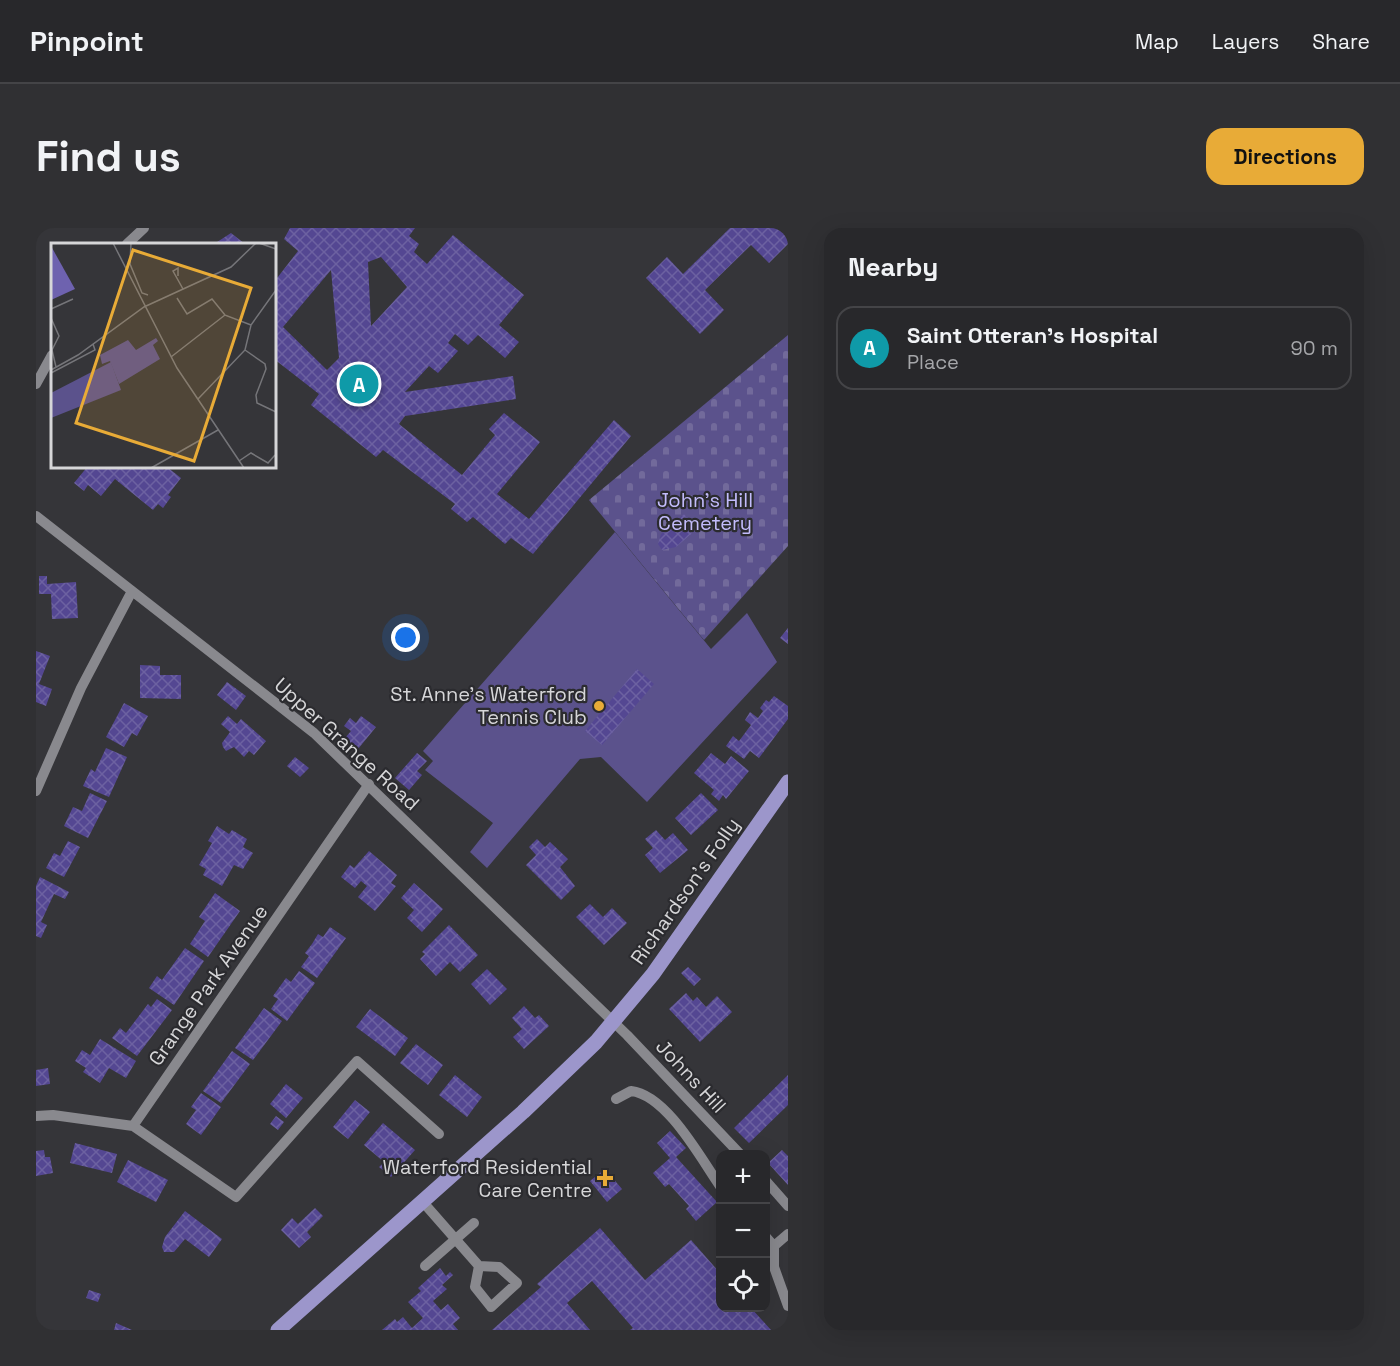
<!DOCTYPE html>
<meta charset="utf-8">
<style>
:root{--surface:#28282b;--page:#303033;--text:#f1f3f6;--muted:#a5a6a9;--line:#444447;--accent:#e8ab37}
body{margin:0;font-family:"Space Grotesk",sans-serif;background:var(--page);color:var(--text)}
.controls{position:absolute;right:18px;bottom:18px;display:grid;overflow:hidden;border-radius:12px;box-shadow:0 6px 24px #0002}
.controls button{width:54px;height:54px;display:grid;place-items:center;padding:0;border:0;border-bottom:2px solid var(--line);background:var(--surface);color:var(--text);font:30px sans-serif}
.you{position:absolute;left:370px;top:410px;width:21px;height:21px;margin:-15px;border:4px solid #fff;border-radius:50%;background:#1a73e8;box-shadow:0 0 0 9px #1a73e833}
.badge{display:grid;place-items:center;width:39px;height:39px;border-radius:50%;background:var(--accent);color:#fff;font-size:20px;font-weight:700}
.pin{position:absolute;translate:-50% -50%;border:3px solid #fff;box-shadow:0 2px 6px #0006}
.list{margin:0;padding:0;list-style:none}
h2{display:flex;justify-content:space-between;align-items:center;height:78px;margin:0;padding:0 24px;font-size:26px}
h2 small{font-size:20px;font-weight:400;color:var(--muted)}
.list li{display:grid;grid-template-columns:39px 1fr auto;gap:18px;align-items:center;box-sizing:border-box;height:84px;margin:0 12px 12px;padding:0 12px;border:2px solid var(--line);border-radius:18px}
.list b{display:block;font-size:22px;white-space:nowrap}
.list p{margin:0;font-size:20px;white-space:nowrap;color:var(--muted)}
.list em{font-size:20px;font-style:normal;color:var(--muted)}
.icon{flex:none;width:33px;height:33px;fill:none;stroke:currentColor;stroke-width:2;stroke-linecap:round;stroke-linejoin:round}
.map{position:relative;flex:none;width:752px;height:1102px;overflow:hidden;border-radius:18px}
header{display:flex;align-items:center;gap:36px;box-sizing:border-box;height:84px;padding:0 30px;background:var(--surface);border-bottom:2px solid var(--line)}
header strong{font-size:28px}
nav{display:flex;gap:33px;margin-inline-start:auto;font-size:21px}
.intro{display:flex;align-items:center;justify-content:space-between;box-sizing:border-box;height:144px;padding:0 36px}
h1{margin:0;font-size:42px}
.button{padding:15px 27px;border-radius:18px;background:var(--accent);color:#111;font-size:21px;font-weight:700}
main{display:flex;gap:36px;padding:0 36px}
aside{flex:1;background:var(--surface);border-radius:18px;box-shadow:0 6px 24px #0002}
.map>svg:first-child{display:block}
</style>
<header>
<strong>Pinpoint</strong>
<nav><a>Map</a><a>Layers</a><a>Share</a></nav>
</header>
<div class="intro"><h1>Find us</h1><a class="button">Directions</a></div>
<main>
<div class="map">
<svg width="752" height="1102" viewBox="0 0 752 1102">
<defs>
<pattern id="cemetery-stones" width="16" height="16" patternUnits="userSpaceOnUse" patternTransform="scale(1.5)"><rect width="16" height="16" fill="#5b528c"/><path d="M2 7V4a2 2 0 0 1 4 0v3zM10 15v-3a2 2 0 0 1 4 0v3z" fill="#726a9b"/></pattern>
<pattern id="building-cross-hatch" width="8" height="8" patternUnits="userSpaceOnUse" patternTransform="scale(1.5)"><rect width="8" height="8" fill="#544792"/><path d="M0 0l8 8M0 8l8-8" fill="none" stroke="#6c61a1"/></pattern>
</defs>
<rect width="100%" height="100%" fill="#353539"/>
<!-- cemetery -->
<path fill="url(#cemetery-stones)" d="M752 107V318L668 412 553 272Z"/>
<!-- park -->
<path fill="#5b528c" d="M579 304 675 421 711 385 741 434 611 574 565 529 544 531 451 640 434 624 457 595 389 542 397 533 387 523Z"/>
<!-- building -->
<path fill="url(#building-cross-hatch)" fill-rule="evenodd" d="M254 0H379L373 8 383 16 378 24 391 36 417 7 488 67 463 97 483 114 469 130 442 107 432 117 419 106 412 115 422 123 402 145 393 138 369 164 477 148 480 171 369 188 363 196 426 247 459 207 453 201 468 185 504 214 461 266 493 291 578 192 595 208 497 326 475 310 469 316 437 289 431 294 415 281 419 276 347 222 340 229 275 177 283 166 238 131V54L262 23 248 11ZM345 29 371 59 335 98 332 34ZM295 42 303 130 291 142 247 99Z
M694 0H745L752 8V16L733 35 715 17 669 62 688 82 664 106 610 50 631 29 647 46Z
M195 5 209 16H178Z
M52 238H125L128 242 131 239 145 250 132 267 135 269 127 280 122 276 117 282 79 251 65 268 52 257 48 263 38 255Z
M648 286 661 301 640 319 626 322 622 316 625 306Z
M3 348H11V356L40 354 42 390 16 391 15 366H3Z
M752 400V416L744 410Z
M0 423 14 428 3 456 16 461 10 478 0 474Z
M104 437 124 438V447H145V471L104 470Z
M601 441 618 456 566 517 549 503Z
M191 454 210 468 200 482 181 467Z
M738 468 752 478V491L723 530 714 523 708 531 690 518 697 508 703 513 715 497 709 492 714 484 722 490 727 483 724 480 730 472 733 474Z
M88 475 112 488 101 508 96 505 88 519 70 509Z
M192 488 201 496 205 491 230 513 218 527 213 523 208 529 198 519 190 523 187 519 186 515 194 504 185 496Z
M325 488 340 499 322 521 309 510 315 503 308 498 314 490 320 495Z
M70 520 91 529 73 569 47 558 55 541 59 544Z
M381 525 391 533 381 543 386 547 373 562 359 550Z
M675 525 689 536 695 528 713 543 690 571 687 567 683 573 675 566 678 562 658 545Z
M259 529 273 540 264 549 251 538Z
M54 565 71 573 52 610 28 598 37 579 46 583Z
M665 565 682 582 655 607 639 590Z
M181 598 193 606 196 602 211 611 207 619 217 625 207 641 198 637 186 658 167 647 170 641 163 637 176 615 172 613Z
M620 602 629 612 637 605 652 622 624 645 609 627 617 620 609 611Z
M501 611 509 619 514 614 532 631 524 639 539 658 525 672 490 637 500 627 493 619Z
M32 613 44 619 28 649 10 640 18 625 24 628Z
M333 623 361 647 355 655 360 658 339 683 322 669 331 658 325 653 319 660 305 649 314 637 318 640Z
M4 649 33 664 29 671 18 666 5 694 11 697 5 710 0 708V658Z
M378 655 407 681 386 704 371 690 378 682 365 670Z
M179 665 204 683 172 729 154 716 169 693 163 689Z
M554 676 567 689 576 680 591 695 568 717 540 689Z
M413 697 442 727 424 744 414 734 400 748 384 731 389 726 386 724Z
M294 699 310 710 281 750 265 739 273 728 269 725 276 716 282 706 287 709Z
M149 720 168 733 138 777 113 760 121 748 126 752Z
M652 739 665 751 658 758 645 745Z
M451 741 471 761 454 777 435 756Z
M263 743 279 755 251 793 235 781 242 771 237 768 250 750 255 754Z
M650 765 657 773 661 769 670 779 681 768 696 784 664 814 633 781Z
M121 771 136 782 101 828 76 810 84 800 90 805 112 776 115 779Z
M488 778 499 790 503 787 513 798 488 821 477 809 486 801 476 790Z
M228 780 246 793 217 832 199 820Z
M334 781 372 810 359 828 320 799Z
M64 811 100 833 90 850 73 840 64 855 47 844 50 840 39 833 46 822 54 827Z
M380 816 407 837 392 857 364 835Z
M196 823 214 836 185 875 167 863Z
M12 840 14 856 0 858V842Z
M419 847 446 869 431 889 403 867Z
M752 847V877L713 915 698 900Z
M250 856 267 870 250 890 234 876Z
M165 865 185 879 165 907 150 896 160 882 155 879Z
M319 872 334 884 312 911 297 899Z
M240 888 248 894 242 902 234 896Z
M347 895 379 922 355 949 343 939 348 934 328 917Z
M634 903 650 920 640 929 681 974 660 993 650 981 653 978 633 956 629 959 617 945 634 930 621 915Z
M39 915 81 926 76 945 34 935Z
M8 922 9 929H14L17 945 0 948V923Z
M746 922 752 928V957L732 935Z
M92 932 132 952 120 974 81 954Z
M569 941 586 961 571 974 554 953Z
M279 980 287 988 271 1004 275 1009 263 1020 245 1002 256 990 262 996Z
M149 983 186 1011 173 1029 149 1011 138 1024H128L126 1019 129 1009Z
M564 1000 609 1052 655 1012 684 1045V1080H715L735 1102H594L597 1100 556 1053 531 1075 554 1102H456L505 1059 501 1056Z
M404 1040 410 1048 414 1044 417 1047 406 1057 411 1061 397 1073 405 1082 412 1076 424 1090 417 1096 422 1102H346L359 1091 361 1094 367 1089 376 1100 387 1090 372 1074 385 1063 382 1060Z
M53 1062 65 1066 62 1074 50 1070Z
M80 1095 96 1102H78Z"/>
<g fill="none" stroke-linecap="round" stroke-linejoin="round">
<!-- minor -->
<path stroke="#89898e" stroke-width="10" d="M91 16 108 0
M0 156 16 127
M0 288 278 505 591 807 704 926
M0 563 45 460 96 363
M580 871 595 863C631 867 665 931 684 958
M0 888 17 887 97 898 333 556
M97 898 200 969 321 833 403 906
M730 953 752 978
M386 973 443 1038 463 1039 481 1055 455 1079 439 1059 443 1038
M730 1009 738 1018V1039L752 1078
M738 1018 752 1006
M389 1038 438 995"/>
<!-- major -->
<path stroke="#9c96cb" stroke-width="15" d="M242 1102 487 884 560 814 617 746 752 554"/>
</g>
<!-- markers -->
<g fill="#e8ab37" stroke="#2b2b2f" stroke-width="2">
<circle cx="563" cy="478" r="6"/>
<path d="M566 941h6v6h6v6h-6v6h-6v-6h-6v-6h6z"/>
</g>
<g text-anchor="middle" stroke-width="4.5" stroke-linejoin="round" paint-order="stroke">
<!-- park labels -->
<g font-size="20" fill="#c3bcfc" stroke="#2b2b2f">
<text x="669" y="279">John's Hill<tspan x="669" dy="23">Cemetery</tspan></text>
</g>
<!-- poi labels -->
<g font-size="20" fill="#d6d6d8" stroke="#2b2b2f" text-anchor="end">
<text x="551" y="473">St. Anne's Waterford<tspan x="551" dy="23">Tennis Club</tspan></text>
<text x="556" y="946">Waterford Residential<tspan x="556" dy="23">Care Centre</tspan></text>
</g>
<!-- street labels -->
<g font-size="20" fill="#d6d6d8" stroke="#2b2b2f">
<text transform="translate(311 516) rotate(42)" y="7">Upper Grange Road</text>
<text transform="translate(649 663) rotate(-55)" y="7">Richardson's Folly</text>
<text transform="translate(172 757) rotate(-55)" y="7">Grange Park Avenue</text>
<text transform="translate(655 848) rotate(47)" y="7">Johns Hill</text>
</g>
</g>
<!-- overview -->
<g transform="translate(15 15)">
<rect width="225" height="225" fill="#353539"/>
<path d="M0 3 24 46 0 57Z" fill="#6e62af"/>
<path d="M60 119 70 147 0 175V150Z" fill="#5b528c"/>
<path d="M105 95 107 98 102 102 109 116 68 141 59 118 51 121 49 112 77 97 85 107Z" fill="#5b528c"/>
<path fill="none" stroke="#757579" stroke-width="1.5" d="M62 0 126 125 193 225M80 0 79 21 91 50 97 52M208 0 225 6M127 33V25L122 28 132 46M126 55 136 71 161 56 174 72M0 66 22 56M0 75 8 93 1 107 5 124M194 107 214 121 215 126 205 152 206 160 225 169M120 114 174 72 200 82M0 127 27 112 93 64 180 24 205 0M0 130 44 107 42 101M147 156 194 107 200 82 225 47M188 218 200 210 217 220 224 212M100 225 167 187"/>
<path fill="#e8ab37" fill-opacity="0.15" stroke="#e8ab37" stroke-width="3" d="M82 7 200 45 143 218 25 180Z"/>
<rect width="225" height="225" fill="none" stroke="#d6d6d8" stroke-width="3"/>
</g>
</svg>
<div class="controls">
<button>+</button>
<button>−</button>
<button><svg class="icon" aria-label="locate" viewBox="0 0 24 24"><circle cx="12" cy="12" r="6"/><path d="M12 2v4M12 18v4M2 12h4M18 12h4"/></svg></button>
</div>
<div class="you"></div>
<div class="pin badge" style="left:323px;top:156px;background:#0f9aa8">A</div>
</div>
<aside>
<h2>Nearby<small></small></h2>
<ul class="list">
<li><span class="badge" style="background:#0f9aa8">A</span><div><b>Saint Otteran's Hospital</b><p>Place</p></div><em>90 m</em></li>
</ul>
</aside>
</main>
